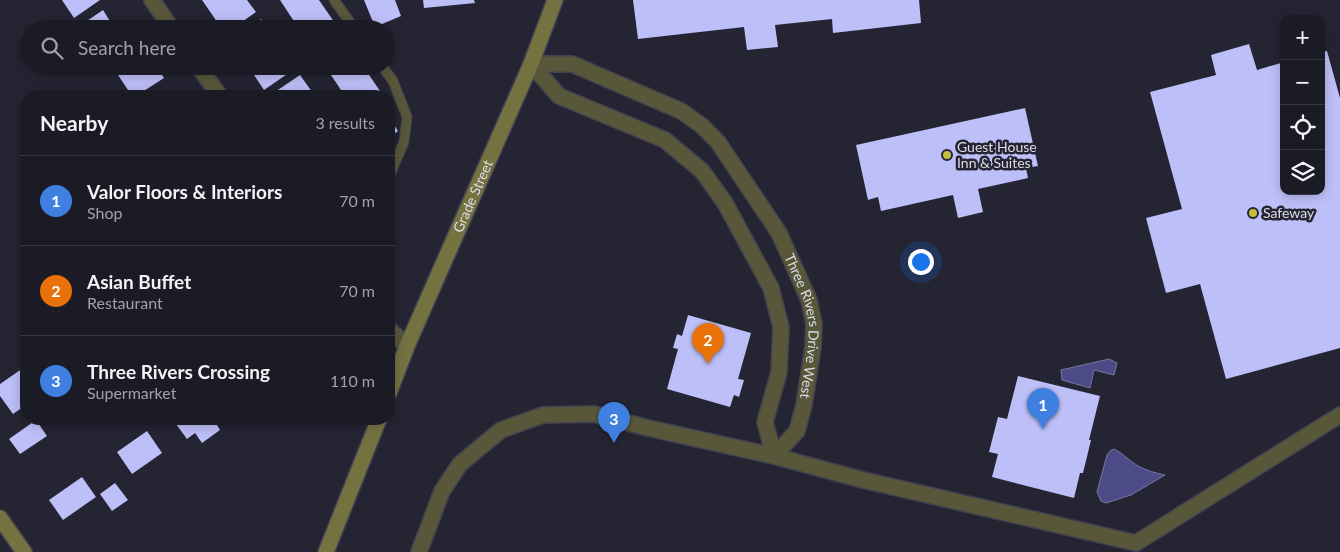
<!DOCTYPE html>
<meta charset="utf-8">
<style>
:root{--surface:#1b1b26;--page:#282832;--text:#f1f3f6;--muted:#a0a1a7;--line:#393943;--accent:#2563eb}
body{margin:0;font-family:Lato,sans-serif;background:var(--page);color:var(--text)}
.controls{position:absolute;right:15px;top:15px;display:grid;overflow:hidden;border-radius:10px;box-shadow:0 2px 12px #0003}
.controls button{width:45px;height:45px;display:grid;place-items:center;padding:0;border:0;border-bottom:1px solid var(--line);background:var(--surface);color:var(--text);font:25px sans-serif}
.you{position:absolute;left:920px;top:261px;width:18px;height:18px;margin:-12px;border:4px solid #fff;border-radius:50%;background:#1a73e8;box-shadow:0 0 0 8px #1a73e833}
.badge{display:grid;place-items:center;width:32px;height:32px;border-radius:50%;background:var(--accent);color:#fff;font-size:16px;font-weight:700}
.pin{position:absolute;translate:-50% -41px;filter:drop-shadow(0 1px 2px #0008)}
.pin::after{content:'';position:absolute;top:26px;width:18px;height:15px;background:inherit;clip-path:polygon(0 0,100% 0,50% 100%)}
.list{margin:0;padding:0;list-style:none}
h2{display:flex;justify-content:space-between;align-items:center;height:65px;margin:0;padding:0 20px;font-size:21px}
h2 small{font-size:16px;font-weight:400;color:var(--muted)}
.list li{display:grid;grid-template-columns:32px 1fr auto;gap:15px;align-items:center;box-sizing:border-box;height:90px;padding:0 20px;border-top:1px solid var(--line)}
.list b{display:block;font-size:19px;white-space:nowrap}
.list p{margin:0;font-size:16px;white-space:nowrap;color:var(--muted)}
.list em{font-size:16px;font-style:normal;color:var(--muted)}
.icon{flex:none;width:28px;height:28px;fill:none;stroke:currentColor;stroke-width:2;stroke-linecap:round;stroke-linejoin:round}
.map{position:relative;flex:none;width:1340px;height:552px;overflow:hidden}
.search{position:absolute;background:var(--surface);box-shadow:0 2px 12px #0003;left:20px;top:20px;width:375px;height:55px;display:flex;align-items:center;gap:12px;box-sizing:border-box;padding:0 18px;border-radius:28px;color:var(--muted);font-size:19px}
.panel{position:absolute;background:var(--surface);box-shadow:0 2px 12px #0003;left:20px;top:90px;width:375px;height:335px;border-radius:20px}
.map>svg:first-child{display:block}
</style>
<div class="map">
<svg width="1340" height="552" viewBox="0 0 1340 552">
<rect width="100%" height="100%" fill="#242433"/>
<!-- water -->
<path fill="#4c4a87" stroke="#7876a4" d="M1109 359 1117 363 1114 375 1094 370 1090 388 1062 380 1061 370Z
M1114 449C1123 453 1129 461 1138 466 1147 471 1156 473 1165 475L1131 495 1106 503 1101 501 1097 492 1107 455 1110 451Z"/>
<!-- building -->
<path fill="#bdbff8" d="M62 0H100L74 18Z
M202 0H247L256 12 232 29H222Z
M280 0H319L339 29H299Z
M364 0H395L401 16 375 27Z
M423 0H474L475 3 424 8Z
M633 0H919L921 23 833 33 832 19 775 25 778 47 747 50 744 27 638 39Z
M103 10 113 26 109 29H84L81 25Z
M261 19 268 29H247Z
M125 21 130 29H114Z
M1249 44 1257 70 1284 62V191H1321V52L1327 51 1340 98V348L1226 379 1200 284 1166 293 1146 218 1182 209 1150 92 1216 75 1211 55Z
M112 66H156L164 78 136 96H132Z
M248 66H294L296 68 264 90Z
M325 66H363L380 91 373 96H345Z
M300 75 315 96H269Z
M1025 108 1038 166 1026 168 1028 178 978 189 983 212 958 218 953 195 881 211 878 197 868 200 856 145Z
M389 117 398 131 389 138Z
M688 315 751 333 738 379 744 380 739 397 734 395 730 407 667 389 678 349 673 348 677 334 682 336Z
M26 366V405L13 414 0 396V384Z
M1018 376 1100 396 1089 440H1091L1083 473H1080L1074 498 992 477 998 454 989 452 998 417 1007 419Z
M175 419H220L215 422 220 430 202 443 195 433 187 439 173 420Z
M36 420 47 436 20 454 9 439Z
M147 431 162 453 132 474 117 452Z
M82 477 96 497 63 520 49 500Z
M115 483 128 500 112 511 100 494Z"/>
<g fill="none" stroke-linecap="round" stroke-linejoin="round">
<defs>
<path id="lane" d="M334 0 355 29
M382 66 393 81 407 117 404 142 389 177"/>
<g id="street">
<path d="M152 0 172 29"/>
<path id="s1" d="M531 64H572L681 111 701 125 718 142 779 233 809 300 814 324 813 347 804 405 797 431 774 456"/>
<path d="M531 64 559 96 665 140 702 171 725 203 771 288 781 327 779 372 765 422 774 456"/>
<path d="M198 66 220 96"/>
<path d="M389 329 407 346"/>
<path d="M419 552 442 491 460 464 501 430 543 415 594 414 648 428 774 456 863 480 1136 543 1340 415"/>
</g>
<g id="secondary">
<path id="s2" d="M389 393 407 346 531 64 555 0"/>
<path d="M0 518 24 552"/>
<path d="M326 552 379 419"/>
</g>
</defs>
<!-- lane casing -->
<use href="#lane" stroke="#424250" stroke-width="11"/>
<!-- street casing -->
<use href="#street" stroke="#424250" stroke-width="18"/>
<!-- secondary casing -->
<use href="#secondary" stroke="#424250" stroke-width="18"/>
<!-- lane -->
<use href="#lane" stroke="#58573a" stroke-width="9"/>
<!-- street -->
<use href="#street" stroke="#58573a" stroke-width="15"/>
<!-- secondary -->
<use href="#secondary" stroke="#757242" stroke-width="15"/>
</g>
<!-- markers -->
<g fill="#c5bc3d" stroke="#242433" stroke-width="2">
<circle cx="947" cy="155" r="5"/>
<circle cx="1253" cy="213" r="5"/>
</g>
<g text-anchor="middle" stroke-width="5" stroke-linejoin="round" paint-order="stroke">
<!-- poi labels -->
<g font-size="14" fill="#dddee8" stroke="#242433" text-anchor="start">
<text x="957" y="152">Guest House<tspan x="957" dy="16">Inn &amp; Suites</tspan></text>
<text x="1263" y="218">Safeway</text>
</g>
<!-- street labels -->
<g font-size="14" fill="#dddee8" stroke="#242433">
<text dy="5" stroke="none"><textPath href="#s2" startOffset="214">Grade Street</textPath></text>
<text dy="5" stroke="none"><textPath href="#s1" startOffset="416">Three Rivers Drive West</textPath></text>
</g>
</g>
</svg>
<div class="controls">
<button>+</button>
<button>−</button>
<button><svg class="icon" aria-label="locate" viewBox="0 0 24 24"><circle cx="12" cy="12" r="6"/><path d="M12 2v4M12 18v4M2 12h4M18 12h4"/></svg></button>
<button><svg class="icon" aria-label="layers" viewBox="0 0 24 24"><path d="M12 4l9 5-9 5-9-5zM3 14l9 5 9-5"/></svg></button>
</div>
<div class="you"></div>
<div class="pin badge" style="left:1043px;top:429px;background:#3f7fe0">1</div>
<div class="pin badge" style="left:708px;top:364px;background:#e8710a">2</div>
<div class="pin badge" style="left:614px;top:443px;background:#3f7fe0">3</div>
<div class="search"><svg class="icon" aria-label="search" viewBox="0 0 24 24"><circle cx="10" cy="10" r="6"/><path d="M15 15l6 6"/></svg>Search here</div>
<section class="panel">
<h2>Nearby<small>3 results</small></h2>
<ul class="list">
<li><span class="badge" style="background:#3f7fe0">1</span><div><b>Valor Floors &amp; Interiors</b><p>Shop</p></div><em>70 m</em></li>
<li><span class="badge" style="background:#e8710a">2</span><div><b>Asian Buffet</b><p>Restaurant</p></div><em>70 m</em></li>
<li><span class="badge" style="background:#3f7fe0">3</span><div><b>Three Rivers Crossing</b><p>Supermarket</p></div><em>110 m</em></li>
</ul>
</section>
</div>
